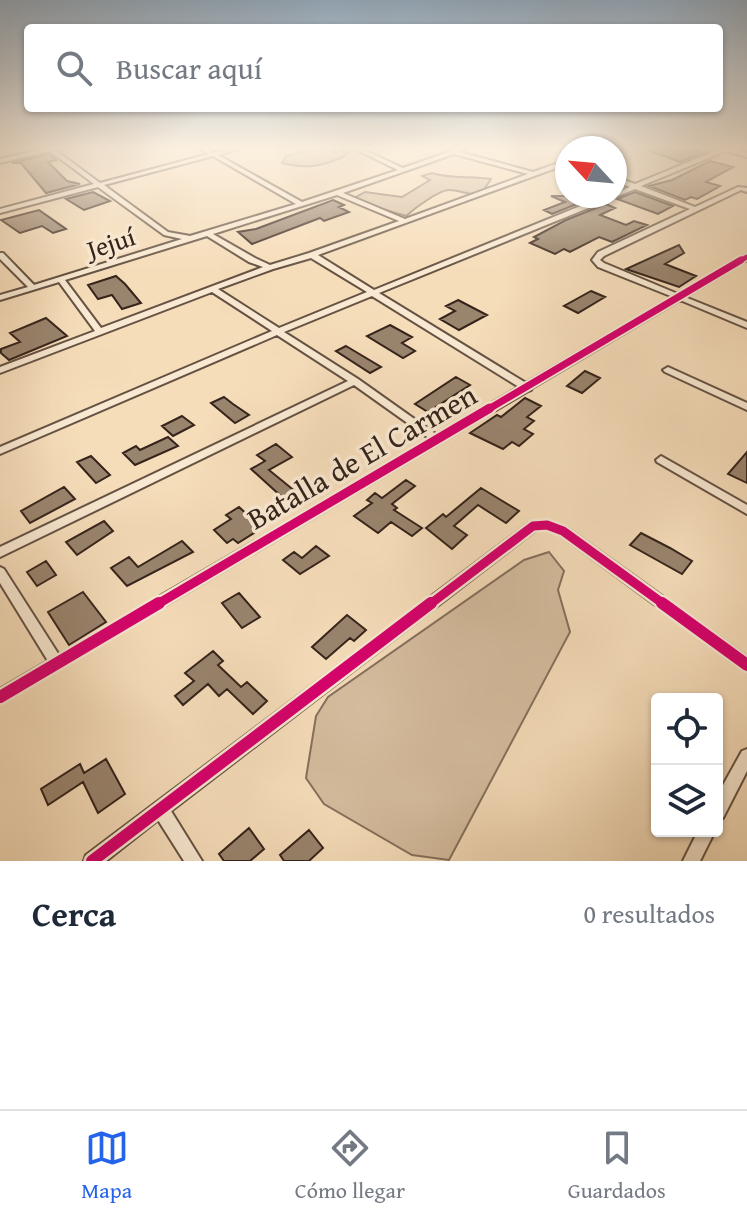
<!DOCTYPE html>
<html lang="es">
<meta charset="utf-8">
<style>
:root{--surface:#fff;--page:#f2f2f3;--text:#1f2937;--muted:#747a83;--line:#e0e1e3;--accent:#2563eb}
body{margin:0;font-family:"Gentium Book Plus",serif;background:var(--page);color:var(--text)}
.controls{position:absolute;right:24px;bottom:24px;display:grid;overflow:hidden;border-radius:8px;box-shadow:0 2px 6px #0004}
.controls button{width:72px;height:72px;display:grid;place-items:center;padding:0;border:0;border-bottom:2px solid var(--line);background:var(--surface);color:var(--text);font:40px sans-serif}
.compass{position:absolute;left:555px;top:136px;width:72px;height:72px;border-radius:50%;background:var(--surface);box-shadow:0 2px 6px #0004;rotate:296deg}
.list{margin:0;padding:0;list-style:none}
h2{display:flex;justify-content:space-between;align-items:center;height:104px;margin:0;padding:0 32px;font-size:34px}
h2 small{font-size:26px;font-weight:400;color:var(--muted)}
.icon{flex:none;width:44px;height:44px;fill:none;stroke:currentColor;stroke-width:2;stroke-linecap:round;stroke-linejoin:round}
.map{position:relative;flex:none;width:747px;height:861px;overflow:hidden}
.search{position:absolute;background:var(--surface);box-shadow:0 2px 6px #0004;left:24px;right:24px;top:24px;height:88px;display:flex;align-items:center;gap:20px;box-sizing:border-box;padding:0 28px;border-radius:8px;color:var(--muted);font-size:30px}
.sheet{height:248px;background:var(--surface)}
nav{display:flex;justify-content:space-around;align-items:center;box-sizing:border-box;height:112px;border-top:2px solid var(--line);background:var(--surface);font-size:22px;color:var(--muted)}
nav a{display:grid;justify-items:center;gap:4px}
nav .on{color:var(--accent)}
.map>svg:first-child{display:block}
</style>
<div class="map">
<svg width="747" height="861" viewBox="0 0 747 861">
<rect width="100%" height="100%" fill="#f6ddba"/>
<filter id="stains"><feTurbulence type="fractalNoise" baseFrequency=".0025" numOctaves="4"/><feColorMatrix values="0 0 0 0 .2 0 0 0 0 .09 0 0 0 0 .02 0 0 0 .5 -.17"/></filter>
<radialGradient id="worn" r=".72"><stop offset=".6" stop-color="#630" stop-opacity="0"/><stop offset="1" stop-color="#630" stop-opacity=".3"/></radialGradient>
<!-- green -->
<path fill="#d5bd9f" stroke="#85705d" stroke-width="2" d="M314 149 347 150 346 155C324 167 306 169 282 163L286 156Z
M432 173C449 179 472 176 491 179L481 194C468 196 461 190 449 190 439 190 415 208 406 216L362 203 356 197 365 192 402 197 430 180 422 176Z
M549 552 564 571 558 590 570 632 449 860 412 855 324 804 306 778 316 716 328 697 524 560Z"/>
<!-- building -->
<path fill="#99846e" stroke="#35231b" stroke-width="2" d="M645 149H691L703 153 680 162Z
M49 154 56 160 48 162 67 181 80 184 46 193 21 163H12Z
M710 161 733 167 706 182 720 186 697 199 691 197 685 200 649 186 672 180Z
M93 192 110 201 84 210 66 199Z
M635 192 673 206 658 214 617 199Z
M551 196H588L592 198 552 214 544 210 565 202Z
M333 200 344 205 339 207 349 212 324 221 320 218 252 244 238 232 256 229Z
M606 204 615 208 600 215 626 225 634 221 647 225 612 242 599 237 570 252 564 249 555 254 530 243 538 239 534 237 566 220Z
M39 210 66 229 53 233 42 226 20 233 1 220Z
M679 245 684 253 665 264 696 276 679 287 626 269Z
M116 276 125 284 141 303 122 309 112 295 98 299 88 285Z
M591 291 605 297 578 313 564 306Z
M458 300 487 315 459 330 440 319 455 311 446 306Z
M46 318 67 336 9 360 1 353V349L20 342 10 333Z
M390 325 412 337 402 343 415 351 403 358 367 336Z
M346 346 381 367 370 373 336 351Z
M585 371 600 378 582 393 567 386Z
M456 377 470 385 428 412 415 404Z
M224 397 233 404 249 415 235 423 211 403Z
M525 398 541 406 527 417 534 421 524 429 533 434 519 446 512 442 503 449 470 433 497 415 501 417Z
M182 416 194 425 173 436 162 426Z
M168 437 178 446 135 465 123 453 136 446 140 450Z
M276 444 292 457 269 470 307 501 294 508 251 469 265 461 257 455Z
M747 452V483L728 474Z
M91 456 110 475 96 483 77 462Z
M406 480 415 486 392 504 397 508 394 510 422 528 412 536 391 522 378 533 354 516 372 503 367 500 375 493 382 498Z
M64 487 75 499 30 523 21 511Z
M481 488 519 511 506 523 478 505 454 526 467 535 452 549 426 528 443 514 446 517Z
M239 507 262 528 238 543 233 539 227 543 214 530 231 519 226 515Z
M104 521 113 531 77 555 66 542Z
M641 533 670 548 692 561 682 574 630 545Z
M182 541 193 552 127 586 111 568 129 557 138 567Z
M316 546 329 556 300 574 283 560 294 552 302 558Z
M46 561 56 575 37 586 27 572Z
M83 592 106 622 69 645 48 612Z
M239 593 260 617 242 628 222 603Z
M347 615 366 630 354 641 350 638 326 659 312 647Z
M213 651 223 661 218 665 241 687 247 682 267 701 253 714 227 689 219 696 208 684 183 705 175 696 194 681 185 673Z
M106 759 125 794 98 813 83 782 48 805 41 789 80 764 84 773Z
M249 828 264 849 250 861H224L219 854Z
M309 830 323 848 309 861H284L280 855Z"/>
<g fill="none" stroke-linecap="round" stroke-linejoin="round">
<defs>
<path id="minor" d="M47 149H54L100 183 209 154 201 149H208L214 153 228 149H237L218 155 302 202 398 170 355 149H362L403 168 457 149H465L460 152 533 172 567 160V164L318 255 374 290 605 196H615V193L630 187 615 181V177L635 184 720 149H733L747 153V157L726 151 641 186 695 207 738 187 747 188V192L741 190 604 256 600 260 604 263 678 294 747 255V260L685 297 747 322V328L680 300 532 388 531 390 528 391 0 703V689L48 661 0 583V567L4 569 59 655 430 439 354 385 0 557V547L348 381 277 335 0 454V447L272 331 212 292 0 373V367L95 331 59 282 0 300V295L28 287 0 259V253H3L34 285 182 239 164 235 98 187 0 213V209L94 184ZM454 154 528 174 405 219 343 193ZM213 156 296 204 190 236 168 232 104 185ZM635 189 690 209 598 252 592 260 598 267 673 297 526 383 379 293ZM337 195 399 221 309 253 270 265 255 258 213 234ZM207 236 249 262 263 267 101 328 65 280ZM311 258 367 292 279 328 218 289 273 269ZM372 296 519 387 437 435 358 379 284 332Z
M668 367 747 403V410L665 372 663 370Z
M661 456 747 505V514L657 462 656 460Z
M547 521 567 528 747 657V671L742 669 559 534 546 529 536 530 171 811 202 861H184L158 820 106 861H84L86 855 529 523Z
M747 749V771L723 818 717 820V796L742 751Z
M698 831H715L700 861H683Z"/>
<path id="tertiary" d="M43 149H57L0 163V159Z"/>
</defs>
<!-- minor casing -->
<use href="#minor" stroke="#655243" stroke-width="4"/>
<!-- tertiary casing -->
<use href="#tertiary" stroke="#655243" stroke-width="4"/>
<!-- minor -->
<use href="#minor" fill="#f9e9d2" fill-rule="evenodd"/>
<!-- tertiary -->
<use href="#tertiary" fill="#f9e9d2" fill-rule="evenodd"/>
<defs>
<path id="cycleway-far3" d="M738 262 747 257"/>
<path id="cycleway-far2" d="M487 410 741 260"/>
<path id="cycleway-far1" d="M156 605 490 408
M429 605 533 526 547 525 563 531 665 605"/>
<path id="cycleway" d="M662 603 747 665
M0 697 159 603
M92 861 431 603"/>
</defs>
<!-- cycleway-far3 casing -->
<use href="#cycleway-far3" stroke="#f9e9d2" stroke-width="8"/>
<!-- cycleway-far2 casing -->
<use href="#cycleway-far2" stroke="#f9e9d2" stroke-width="11"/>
<!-- cycleway-far1 casing -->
<use href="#cycleway-far1" stroke="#f9e9d2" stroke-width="14"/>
<!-- cycleway casing -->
<use href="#cycleway" stroke="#f9e9d2" stroke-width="17"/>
<!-- cycleway-far3 -->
<use href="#cycleway-far3" stroke="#d6006c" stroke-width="5"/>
<!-- cycleway-far2 -->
<use href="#cycleway-far2" stroke="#d6006c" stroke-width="7"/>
<!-- cycleway-far1 -->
<use href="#cycleway-far1" stroke="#d6006c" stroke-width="9"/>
<!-- cycleway -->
<use href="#cycleway" stroke="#d6006c" stroke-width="12"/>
</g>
<!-- sky -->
<linearGradient id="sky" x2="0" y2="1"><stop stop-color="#93abc0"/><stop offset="0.55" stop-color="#fbf0e0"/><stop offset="1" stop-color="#fbf0e0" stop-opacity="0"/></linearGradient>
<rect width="747" height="269" fill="url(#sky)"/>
<g text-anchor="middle" stroke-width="7" stroke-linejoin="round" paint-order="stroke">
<!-- far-street labels -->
<g font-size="26" fill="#35231b" stroke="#f9e9d2">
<text transform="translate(111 243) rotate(-18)" y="9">Jejuí</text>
</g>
<!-- street labels -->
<g font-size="30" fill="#35231b" stroke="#f9e9d2">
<text transform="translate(362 457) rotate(-30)" y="10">Batalla de El Carmen</text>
</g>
</g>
<rect width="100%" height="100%" filter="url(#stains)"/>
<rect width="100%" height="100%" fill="url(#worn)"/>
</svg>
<div class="controls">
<button><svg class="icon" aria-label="locate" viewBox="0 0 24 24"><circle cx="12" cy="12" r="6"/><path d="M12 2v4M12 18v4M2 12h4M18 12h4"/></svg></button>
<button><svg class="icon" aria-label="layers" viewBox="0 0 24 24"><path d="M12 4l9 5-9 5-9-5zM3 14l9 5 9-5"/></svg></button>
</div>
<svg class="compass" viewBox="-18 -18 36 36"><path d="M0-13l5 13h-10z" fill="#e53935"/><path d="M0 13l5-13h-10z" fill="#747a83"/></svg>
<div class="search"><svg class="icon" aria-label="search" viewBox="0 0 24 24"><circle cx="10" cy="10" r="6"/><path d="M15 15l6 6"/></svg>Buscar aquí</div>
</div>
<section class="sheet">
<h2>Cerca<small>0 resultados</small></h2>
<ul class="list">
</ul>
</section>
<nav>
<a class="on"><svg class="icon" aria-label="map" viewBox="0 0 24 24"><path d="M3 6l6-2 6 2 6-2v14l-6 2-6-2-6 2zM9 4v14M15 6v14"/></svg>Mapa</a>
<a><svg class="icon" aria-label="directions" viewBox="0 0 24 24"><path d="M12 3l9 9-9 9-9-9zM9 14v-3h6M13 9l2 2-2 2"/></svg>Cómo llegar</a>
<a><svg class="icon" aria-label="saved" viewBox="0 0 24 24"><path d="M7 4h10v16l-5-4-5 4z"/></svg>Guardados</a>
</nav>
